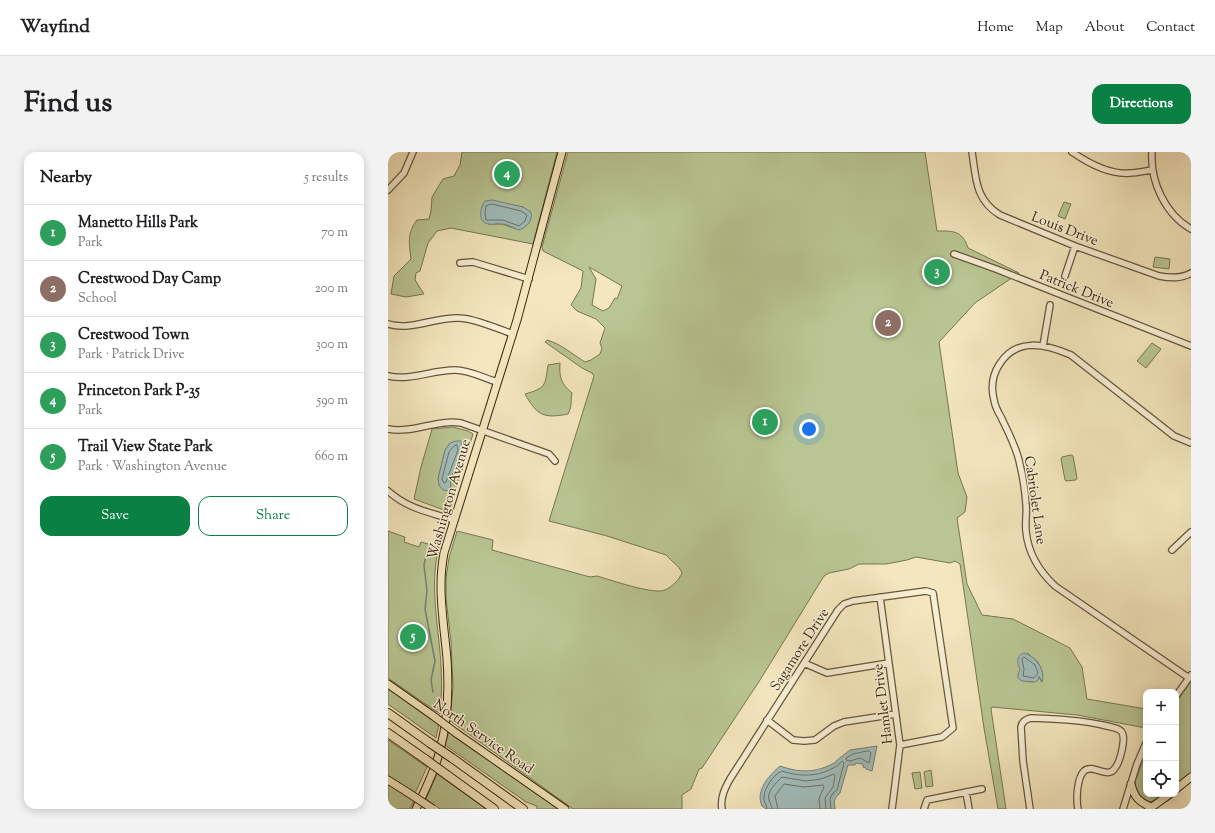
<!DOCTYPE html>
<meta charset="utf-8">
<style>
:root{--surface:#fff;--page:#f2f2f2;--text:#202124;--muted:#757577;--line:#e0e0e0;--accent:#0b8043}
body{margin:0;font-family:"Sorts Mill Goudy",serif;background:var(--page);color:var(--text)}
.controls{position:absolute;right:12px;bottom:12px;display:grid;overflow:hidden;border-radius:8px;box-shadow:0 2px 10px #0003}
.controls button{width:36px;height:36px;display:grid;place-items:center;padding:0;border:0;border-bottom:1px solid var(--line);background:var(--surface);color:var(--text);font:20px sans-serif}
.you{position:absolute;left:421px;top:277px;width:14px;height:14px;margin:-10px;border:3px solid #fff;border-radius:50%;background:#1a73e8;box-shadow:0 0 0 6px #1a73e833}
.badge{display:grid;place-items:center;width:26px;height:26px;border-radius:50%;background:var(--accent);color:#fff;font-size:13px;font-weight:700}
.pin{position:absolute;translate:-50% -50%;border:2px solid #fff;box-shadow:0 1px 4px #0006}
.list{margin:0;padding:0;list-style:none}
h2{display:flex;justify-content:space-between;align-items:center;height:52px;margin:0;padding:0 16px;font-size:17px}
h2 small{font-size:13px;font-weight:400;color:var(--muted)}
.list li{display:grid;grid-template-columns:26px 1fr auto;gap:12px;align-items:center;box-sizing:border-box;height:56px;padding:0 16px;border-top:1px solid var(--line)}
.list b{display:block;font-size:15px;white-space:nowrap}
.list p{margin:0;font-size:13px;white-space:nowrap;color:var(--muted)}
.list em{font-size:13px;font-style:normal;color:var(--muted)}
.actions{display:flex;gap:8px;padding:12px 16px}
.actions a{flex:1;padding:9px 0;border:1px solid var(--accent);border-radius:12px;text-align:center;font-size:14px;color:var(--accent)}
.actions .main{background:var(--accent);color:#fff}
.icon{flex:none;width:22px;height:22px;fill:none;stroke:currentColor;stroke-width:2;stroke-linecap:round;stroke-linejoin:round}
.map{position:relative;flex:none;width:803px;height:657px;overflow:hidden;border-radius:12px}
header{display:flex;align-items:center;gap:24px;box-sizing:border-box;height:56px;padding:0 20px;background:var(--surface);border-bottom:1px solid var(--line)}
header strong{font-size:19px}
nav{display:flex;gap:22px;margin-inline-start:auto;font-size:14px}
.intro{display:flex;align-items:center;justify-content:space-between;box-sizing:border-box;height:96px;padding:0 24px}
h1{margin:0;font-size:28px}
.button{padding:10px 18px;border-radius:12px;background:var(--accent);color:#fff;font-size:14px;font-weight:700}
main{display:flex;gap:24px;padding:0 24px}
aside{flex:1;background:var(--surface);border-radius:12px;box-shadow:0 2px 10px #0003}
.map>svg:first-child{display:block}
</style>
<header>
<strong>Wayfind</strong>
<nav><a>Home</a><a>Map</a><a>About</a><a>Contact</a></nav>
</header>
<div class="intro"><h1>Find us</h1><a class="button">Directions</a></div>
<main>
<aside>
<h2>Nearby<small>5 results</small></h2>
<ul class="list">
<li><span class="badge" style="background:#2e9e5b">1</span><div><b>Manetto Hills Park</b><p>Park</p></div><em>70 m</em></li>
<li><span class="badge" style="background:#8d6e63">2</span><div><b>Crestwood Day Camp</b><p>School</p></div><em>200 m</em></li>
<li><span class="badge" style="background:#2e9e5b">3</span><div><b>Crestwood Town</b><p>Park · Patrick Drive</p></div><em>300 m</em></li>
<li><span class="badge" style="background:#2e9e5b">4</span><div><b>Princeton Park P-35</b><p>Park</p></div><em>590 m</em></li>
<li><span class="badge" style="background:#2e9e5b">5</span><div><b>Trail View State Park</b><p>Park · Washington Avenue</p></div><em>660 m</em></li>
</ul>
<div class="actions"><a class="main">Save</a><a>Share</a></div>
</aside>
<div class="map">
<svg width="803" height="657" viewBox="0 0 803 657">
<rect width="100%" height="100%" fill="#f4e7be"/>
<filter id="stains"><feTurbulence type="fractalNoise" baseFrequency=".005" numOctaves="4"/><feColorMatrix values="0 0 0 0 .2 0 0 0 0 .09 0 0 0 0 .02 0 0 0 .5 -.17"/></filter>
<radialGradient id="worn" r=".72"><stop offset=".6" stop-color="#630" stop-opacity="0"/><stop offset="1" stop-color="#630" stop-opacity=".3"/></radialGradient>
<!-- green -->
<path fill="#b9c693" stroke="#787651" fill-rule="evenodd" d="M74 0H169L145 92 63 76 49 79 40 91 32 119 28 121 27 128 36 142 18 145 3 142 6 124 23 107C21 91 19 81 29 68L41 67 43 59 44 45 55 27 66 24 72 13ZM123 53 135 55 128 77 114 72H100Z
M180 0H537L549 79C565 79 574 78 580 96L631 121 587 151 551 190 570 321 579 345 577 360 569 366 579 432 594 463 625 467 682 496 694 515 699 547 758 557V576L689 563 604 555 603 557 618 657H610L596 576 572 412 567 409 562 411 528 405 519 408 498 412H471L461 417 441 421 436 424 372 528 314 616 311 617 303 637 294 643V657H185L64 570 62 569 65 535 63 490 58 446V426L61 406 69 379 105 388 104 398 202 425 209 424C223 428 266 443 277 438 284 435 291 428 294 421 291 413 284 410 278 403L219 384 161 369 206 224 204 221 194 216 157 190 159 188C173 192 184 202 197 210L203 208 212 202 214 196 212 191 217 176 208 167 189 159 183 153 193 136 195 119 155 99 154 95ZM201 115 234 134 229 147 227 146 221 156 215 159 204 153 208 127ZM639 501 650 510 654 519V530L650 524 645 530 637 529 630 523 632 519Z
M676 50 683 52 677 67 670 64Z
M767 105 782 107 781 117 765 115Z
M764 191 773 197 758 216 749 209Z
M172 211C171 225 173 232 184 241 182 251 185 252 180 262 155 267 149 263 137 242 158 236 157 234 160 213Z
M65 275 80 279 85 282 61 360 26 347 33 315 44 277ZM62 291 74 299 62 328 63 333 50 327 57 298Z
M683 303 685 304 689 326 688 328 678 329 677 328 673 307 674 305Z
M0 379 17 385 16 390 31 395 33 390 51 395C42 429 49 466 52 500 54 521 54 542 52 562L0 526Z
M803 529V621L788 633V551Z
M0 536 51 571 48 586 0 552Z
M61 579 170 657H149V654L138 650 57 593Z
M0 588 39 615 24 648 26 649 22 657H0Z
M758 601V642H777C762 652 763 653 748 642L746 632Z
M543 618 545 634 538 635 536 620Z
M532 620 534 636 527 637 524 621Z
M49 622 98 657H52L38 647Z"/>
<!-- water -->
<path fill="#a1bdbc" stroke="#778177" d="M104 48 135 55 143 60C145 69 139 74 132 78 126 77 120 72 114 72 109 71 105 73 101 72 89 71 92 55 97 49Z
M68 289H73C77 301 67 317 62 328L63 333 61 339 55 338 51 333 50 327 57 298 62 291Z
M635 501C647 503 658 518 654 530L651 524 650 528 647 530 634 529 630 526V523L632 517C629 511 628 505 635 501Z
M489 594 484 619 478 617V616L475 615V612L468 611 467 613H460L452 641C446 647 446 647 447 657H378L374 654C367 638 381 624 392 614 412 621 428 621 446 611L448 610V609L462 598Z"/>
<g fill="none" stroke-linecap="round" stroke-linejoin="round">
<!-- shore -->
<path stroke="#6c7266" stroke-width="1" d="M104 52 133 59 139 63 137 69 131 74 115 68H98L97 61 98 54Z
M69 293 70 298 58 330 56 331 54 327 61 300 65 295Z
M636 505 647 513 650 521 646 526 635 524 636 517 634 508Z
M481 599 483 601 481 611 472 606 462 609 458 608V606L465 602Z
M379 657C379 652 375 650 376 645 376 636 386 622 394 619 412 625 430 625 447 615 451 613 452 611 454 609L456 611 449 638 445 641 442 647 443 657
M384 657C384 653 382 651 381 648 378 640 389 630 394 625L418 629 433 627 446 622 447 624 445 635 437 646 438 657
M390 657 387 644 396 632 416 635 435 633 436 635 431 646 432 657"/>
<!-- stream -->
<path stroke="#778177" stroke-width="1.5" d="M38 404 36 413 39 439 37 457 47 509 43 528 45 540"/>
<defs>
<path id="minor" d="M584 0C588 26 587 48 612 63L687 94 771 124C782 126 793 127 803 121
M684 0C700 11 722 23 742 21 749 21 757 19 764 18
M764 0C762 29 777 62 803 77
M0 38 16 21 25 0
M566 102 608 117 803 194
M72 111 85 110 141 127
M677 124 687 94
M0 172C23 179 47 165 71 166 86 166 110 177 125 182
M655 194 662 153
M0 224C23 229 44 218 67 218 81 218 96 226 109 230
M0 277C24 282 48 267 73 271L161 302 167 309
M0 339C20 357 41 360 66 368
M784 398 803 380
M492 445 512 593 504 657
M416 511 439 521 501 511
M801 526 667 434C651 419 640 401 638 379 637 370 639 361 638 352 637 339 635 325 632 313 629 296 620 280 613 265 610 260 607 254 606 248 603 236 604 224 611 213 628 185 657 192 683 203L786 284 803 291
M788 544 803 523
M379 568 405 588 416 589 427 588 446 574 456 570 508 562
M578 640 581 657
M334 657C332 646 337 636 342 627L450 458 456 452 465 449 538 439 545 441 565 576 554 585 512 593
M536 657 539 648 594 637
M642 657 635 609 633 575C634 569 638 567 643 566 669 567 694 568 719 574 724 575 730 576 733 579 739 585 732 610 727 616 720 628 705 611 696 619 689 626 688 647 690 657
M735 657 749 612 758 591"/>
<path id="major" d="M0 532 44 563
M68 581 177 657
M0 628 19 640
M743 632C746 645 751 650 763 655
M788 637 803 625
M28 657C37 638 47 619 52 598 60 569 61 537 59 507 56 472 49 436 56 401L129 168 174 0
M761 657 782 642"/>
<path id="highway" d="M0 561 42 591
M0 581 37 607
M64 606 135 657
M59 623 106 657"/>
</defs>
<!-- minor casing -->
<use href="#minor" stroke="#66563b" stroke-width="8"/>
<!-- major casing -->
<use href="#major" stroke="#37260f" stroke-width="9"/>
<!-- highway casing -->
<use href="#highway" stroke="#37260f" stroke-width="10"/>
<!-- minor -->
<use href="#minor" stroke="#f8efd5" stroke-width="5.5"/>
<!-- major -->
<use href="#major" stroke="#f4e7be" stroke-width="7"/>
<!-- highway -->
<use href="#highway" stroke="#f4e7be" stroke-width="8"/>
<defs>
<path id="major-bridge" d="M44 563 68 581
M19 640 45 657"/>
<path id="highway-bridge" d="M42 591 64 606
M37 607 59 623"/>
</defs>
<!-- major-bridge casing -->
<use href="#major-bridge" stroke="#37260f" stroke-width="9" stroke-linecap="butt"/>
<!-- highway-bridge casing -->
<use href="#highway-bridge" stroke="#37260f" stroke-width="10" stroke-linecap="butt"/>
<!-- major-bridge -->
<use href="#major-bridge" stroke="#f4e7be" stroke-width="7"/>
<!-- highway-bridge -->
<use href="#highway-bridge" stroke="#f4e7be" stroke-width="8"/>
</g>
<g text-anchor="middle" stroke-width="3" stroke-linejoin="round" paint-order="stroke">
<!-- street labels -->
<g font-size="14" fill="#37260f" stroke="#f8efd5">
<text transform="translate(677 76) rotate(21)" y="5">Louis Drive</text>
<text transform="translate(689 136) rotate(22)" y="5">Patrick Drive</text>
<text transform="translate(60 347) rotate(-74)" y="5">Washington Avenue</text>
<text transform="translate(648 348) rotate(82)" y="5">Cabriolet Lane</text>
<text transform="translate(411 497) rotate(-57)" y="5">Sagamore Drive</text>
<text transform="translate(494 552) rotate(-97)" y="5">Hamlet Drive</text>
<text transform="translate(96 584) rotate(35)" y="5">North Service Road</text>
</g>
</g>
<rect width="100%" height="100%" filter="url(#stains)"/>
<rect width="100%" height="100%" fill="url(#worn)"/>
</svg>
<div class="controls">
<button>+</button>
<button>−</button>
<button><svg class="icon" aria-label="locate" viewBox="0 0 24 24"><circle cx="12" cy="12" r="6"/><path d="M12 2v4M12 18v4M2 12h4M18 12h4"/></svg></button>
</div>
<div class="you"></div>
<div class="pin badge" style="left:377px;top:270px;background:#2e9e5b">1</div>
<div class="pin badge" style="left:500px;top:171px;background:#8d6e63">2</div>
<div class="pin badge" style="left:549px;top:120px;background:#2e9e5b">3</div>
<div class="pin badge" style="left:119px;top:22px;background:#2e9e5b">4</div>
<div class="pin badge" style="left:25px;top:485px;background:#2e9e5b">5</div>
</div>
</main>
